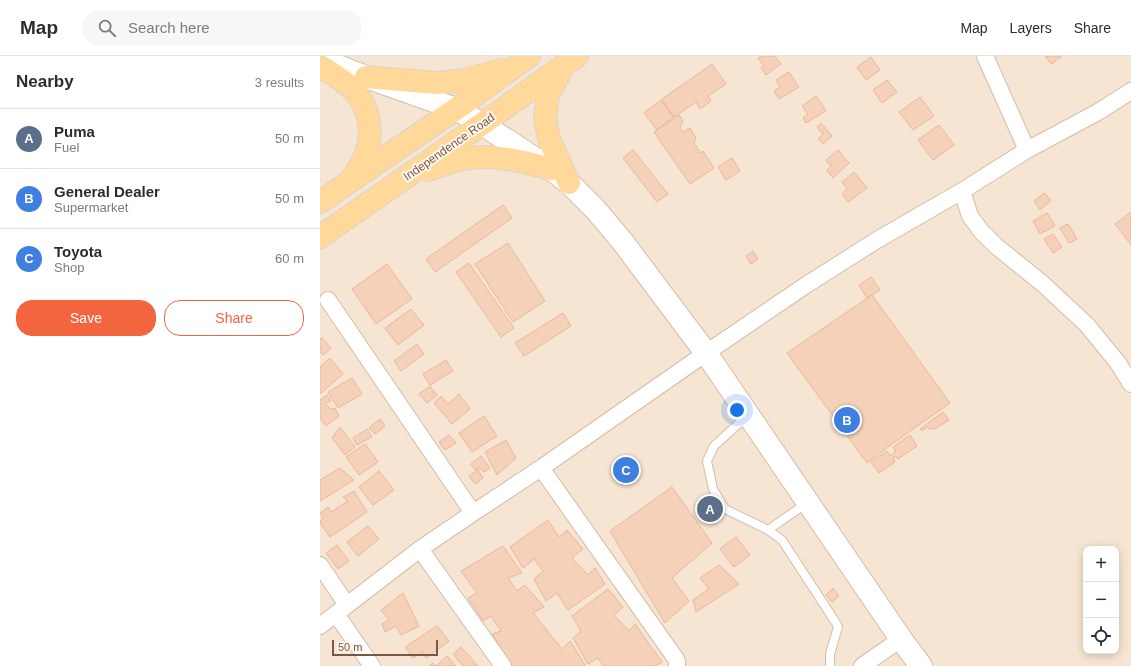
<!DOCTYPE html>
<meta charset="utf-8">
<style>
:root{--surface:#fff;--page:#f7f7f7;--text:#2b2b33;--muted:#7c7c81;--line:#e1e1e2;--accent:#f2653f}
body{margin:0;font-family:Arial,sans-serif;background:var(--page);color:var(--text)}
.controls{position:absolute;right:12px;bottom:12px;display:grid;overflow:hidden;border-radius:8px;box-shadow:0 2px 10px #0003}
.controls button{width:36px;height:36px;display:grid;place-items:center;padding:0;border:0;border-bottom:1px solid var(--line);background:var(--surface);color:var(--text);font:20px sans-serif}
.scale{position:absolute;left:12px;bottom:10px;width:106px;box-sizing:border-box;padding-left:4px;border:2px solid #795847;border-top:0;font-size:11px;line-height:14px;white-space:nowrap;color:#795847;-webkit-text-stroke:3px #fff7ec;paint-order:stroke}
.you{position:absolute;left:417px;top:354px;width:14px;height:14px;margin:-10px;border:3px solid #fff;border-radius:50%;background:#1a73e8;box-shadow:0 0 0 6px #1a73e833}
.badge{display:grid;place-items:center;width:26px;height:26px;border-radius:50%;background:var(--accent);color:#fff;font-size:13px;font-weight:700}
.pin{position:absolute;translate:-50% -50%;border:2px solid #fff;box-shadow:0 1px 4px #0006}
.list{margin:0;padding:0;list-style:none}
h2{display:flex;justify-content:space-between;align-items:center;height:52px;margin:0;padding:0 16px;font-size:17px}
h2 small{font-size:13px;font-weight:400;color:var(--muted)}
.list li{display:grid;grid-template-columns:26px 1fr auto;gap:12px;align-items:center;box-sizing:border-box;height:60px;padding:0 16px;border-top:1px solid var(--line)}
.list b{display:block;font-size:15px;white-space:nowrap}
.list p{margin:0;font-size:13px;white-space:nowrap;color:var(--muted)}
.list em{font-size:13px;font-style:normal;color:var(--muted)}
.actions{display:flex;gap:8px;padding:12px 16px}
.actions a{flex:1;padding:9px 0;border:1px solid var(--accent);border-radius:16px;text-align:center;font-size:14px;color:var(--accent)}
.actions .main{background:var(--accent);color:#fff}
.icon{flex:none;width:22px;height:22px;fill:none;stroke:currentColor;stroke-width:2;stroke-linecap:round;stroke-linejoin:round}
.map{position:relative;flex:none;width:811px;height:610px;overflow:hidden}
header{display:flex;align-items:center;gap:24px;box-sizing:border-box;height:56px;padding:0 20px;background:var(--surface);border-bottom:1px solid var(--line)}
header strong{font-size:19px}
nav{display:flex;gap:22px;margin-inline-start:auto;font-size:14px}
.search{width:280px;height:36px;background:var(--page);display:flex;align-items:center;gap:10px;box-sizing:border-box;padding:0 14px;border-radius:22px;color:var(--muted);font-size:15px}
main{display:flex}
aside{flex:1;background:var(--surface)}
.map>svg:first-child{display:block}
</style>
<header>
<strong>Map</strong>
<div class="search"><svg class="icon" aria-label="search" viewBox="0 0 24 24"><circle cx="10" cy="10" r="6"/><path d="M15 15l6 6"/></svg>Search here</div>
<nav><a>Map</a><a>Layers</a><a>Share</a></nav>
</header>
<main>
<aside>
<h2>Nearby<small>3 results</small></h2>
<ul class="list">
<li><span class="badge" style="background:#5c6f8a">A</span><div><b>Puma</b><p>Fuel</p></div><em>50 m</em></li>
<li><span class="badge" style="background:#3f7fe0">B</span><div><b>General Dealer</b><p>Supermarket</p></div><em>50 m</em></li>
<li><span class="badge" style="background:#3f7fe0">C</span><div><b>Toyota</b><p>Shop</p></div><em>60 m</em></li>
</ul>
<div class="actions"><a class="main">Save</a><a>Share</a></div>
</aside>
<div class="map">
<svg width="811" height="610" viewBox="0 0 811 610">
<rect width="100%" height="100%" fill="#fef4e4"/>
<!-- residential -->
<path fill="#f6e5d2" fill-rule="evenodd" d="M0 0H811V610H0ZM766 493H796V595H766Z"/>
<!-- building -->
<path fill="#f6d1b9" stroke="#eab798" d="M441 0H455L461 8 446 19 441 12 444 10 438 2Z
M725 0H740L741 1 731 8Z
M551 1 560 14 546 24 537 11Z
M392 8 406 28 388 40 391 45 380 53 376 46 354 61 342 43Z
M469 16 479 31 459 43 454 35 460 31 456 24Z
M567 24 577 36 562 47 553 34Z
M496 40 506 55 486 67 483 62 488 58 482 50Z
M600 41 614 60 593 74 579 56Z
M341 44 353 61 337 74 324 57Z
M359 59 363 65 360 71 363 76 370 72 376 82 374 87 381 97 383 95 394 112 370 128 334 76Z
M501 67 512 80 503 88 498 83 503 78 497 71Z
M619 69 634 89 613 104 598 84Z
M313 94 348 138 337 146 303 102Z
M518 94 529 107 513 122 507 114 511 110 506 104Z
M412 102 420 115 406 124 398 111Z
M534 116 547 132 528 146 522 138 527 133 522 126Z
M725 137 731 145 720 154 714 145Z
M183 149 192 162 115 216 106 203Z
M811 156V189L795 168Z
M727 157 735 170 720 178 713 165Z
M748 168 757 183 749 187 740 172Z
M733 178 742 191 733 197 724 183Z
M188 187 225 245 193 266 155 208Z
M433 195 438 203 431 208 426 200Z
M149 207 194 272 181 281 136 216Z
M67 208 92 243 56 268 32 233Z
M551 221 560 234 547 242 539 229Z
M552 239 630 347 568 391 547 407 467 297Z
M91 253 104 269 78 289 65 272Z
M243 257 251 270 204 300 195 287Z
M2 282 11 292 3 299 0 296V283Z
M97 288 104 298 81 315 74 305Z
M10 302 23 318 0 338V311Z
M126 304 133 315 110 329 103 318Z
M32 322 42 338 18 352 8 336Z
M110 330 117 339 107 347 99 338Z
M139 338 150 353 132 368 114 347 121 340 128 348Z
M7 339 11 345 5 347 11 353 15 352 19 360 6 370 0 362V344Z
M623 356 629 364 615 373H610L607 371 602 375 600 373Z
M164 360 177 380 152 396 139 377Z
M60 363 65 370 55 378 49 372Z
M20 371 35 391 25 399 12 382Z
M47 373 52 381 37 389 33 382Z
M129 379 136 387 125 394 119 386Z
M590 379 597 390 578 403 576 400 573 402 575 406 559 417 551 406 567 395 570 400 576 395 573 391Z
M186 384 196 402 177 419 165 396Z
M45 388 58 406 39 419 26 401Z
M161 400 170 412 164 416 160 412 155 414 151 408Z
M20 412 34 424 0 445V424Z
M158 414 163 422 155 428 149 420Z
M59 415 74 434 53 449 39 431Z
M352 431 392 487 352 522 369 545 345 567 290 475Z
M34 435 47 456 10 481 0 467V465L3 462 0 457 8 451 11 456 28 445 23 441Z
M228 464 239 481 247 474 263 493 252 502 268 519 275 512 285 528 248 554 237 537 226 545 214 523 223 515 214 503 203 512 190 491Z
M48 470 59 483 38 500 27 486Z
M416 481 430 499 414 511 400 493Z
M17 489 29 505 18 513 6 497Z
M183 490 202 517 188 522 197 535 205 529 224 551 213 557 242 593 250 585 265 609 264 610H191L172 578 181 575 171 560 163 565 148 542 157 537 141 515Z
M399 509 419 528 376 556 373 544 389 533 380 522Z
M513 532 519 540 512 546 506 539Z
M288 533 303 551 294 559 309 575 315 568 342 606 335 610H283L278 602 268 608 253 582 261 575 252 560Z
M83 537 99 570 81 579 76 570 65 576 62 568 69 564 61 554Z
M117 570 129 585 106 602 103 596 93 602 85 591Z
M141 591 158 610H143L133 598Z
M127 600 136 610H109L113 607 116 610Z"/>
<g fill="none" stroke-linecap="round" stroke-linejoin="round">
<defs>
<path id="lane" d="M428 359 394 390 387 405 393 433 405 453 448 474 462 484 516 567 518 571 510 598V610
M448 474 487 447"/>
<path id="street" d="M665 0 707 94
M642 135 650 160 661 175 676 190 723 228 767 269 798 307 811 328
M8 244 153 457
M221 412 356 603 357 606V610
M100 493 183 610
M0 509 27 549
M16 558 52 610
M0 570 100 493 153 457 221 412 386 297 486 229 557 184 642 135 707 94 778 56 811 35
M542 610 581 583"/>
<path id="secondary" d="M0 3 46 21 136 53 162 68 231 113 249 127 275 153 302 185 386 297 581 583 601 610"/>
<path id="primary" d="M0 10C11 17 24 24 33 34 51 52 54 80 44 103 41 110 36 116 32 122
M242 13 228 39 225 62 229 83 249 127
M46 21 117 27 144 24 182 14
M107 114C118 111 130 106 142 103 173 97 201 105 231 113
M0 146 136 53 209 0
M0 181 162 68 257 0"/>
</defs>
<!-- lane casing -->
<use href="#lane" stroke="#d3bdac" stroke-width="10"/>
<!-- street casing -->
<use href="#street" stroke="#d3bdac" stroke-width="18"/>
<!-- secondary casing -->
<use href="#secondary" stroke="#d6bda9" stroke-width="24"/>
<!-- primary casing -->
<use href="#primary" stroke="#dcd4cf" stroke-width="24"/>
<!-- lane -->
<use href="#lane" stroke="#fff" stroke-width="8"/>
<!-- street -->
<use href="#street" stroke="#fff" stroke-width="16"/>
<!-- secondary -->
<use href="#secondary" stroke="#fff" stroke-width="22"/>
<!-- primary -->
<use href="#primary" stroke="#ffd89a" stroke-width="22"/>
</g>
<g text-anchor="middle" stroke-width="4" stroke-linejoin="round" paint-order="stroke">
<!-- street labels -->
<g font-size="12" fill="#795847" stroke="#fff7ec">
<text transform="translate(129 91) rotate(-35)" y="4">Independence Road</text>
</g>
</g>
</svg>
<div class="controls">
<button>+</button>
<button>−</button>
<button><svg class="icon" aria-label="locate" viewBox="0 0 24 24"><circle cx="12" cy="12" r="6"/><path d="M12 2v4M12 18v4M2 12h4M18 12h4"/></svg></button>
</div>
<div class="scale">50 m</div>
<div class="you"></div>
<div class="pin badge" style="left:390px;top:453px;background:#5c6f8a">A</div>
<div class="pin badge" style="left:527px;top:364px;background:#3f7fe0">B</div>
<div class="pin badge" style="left:306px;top:414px;background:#3f7fe0">C</div>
</div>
</main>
